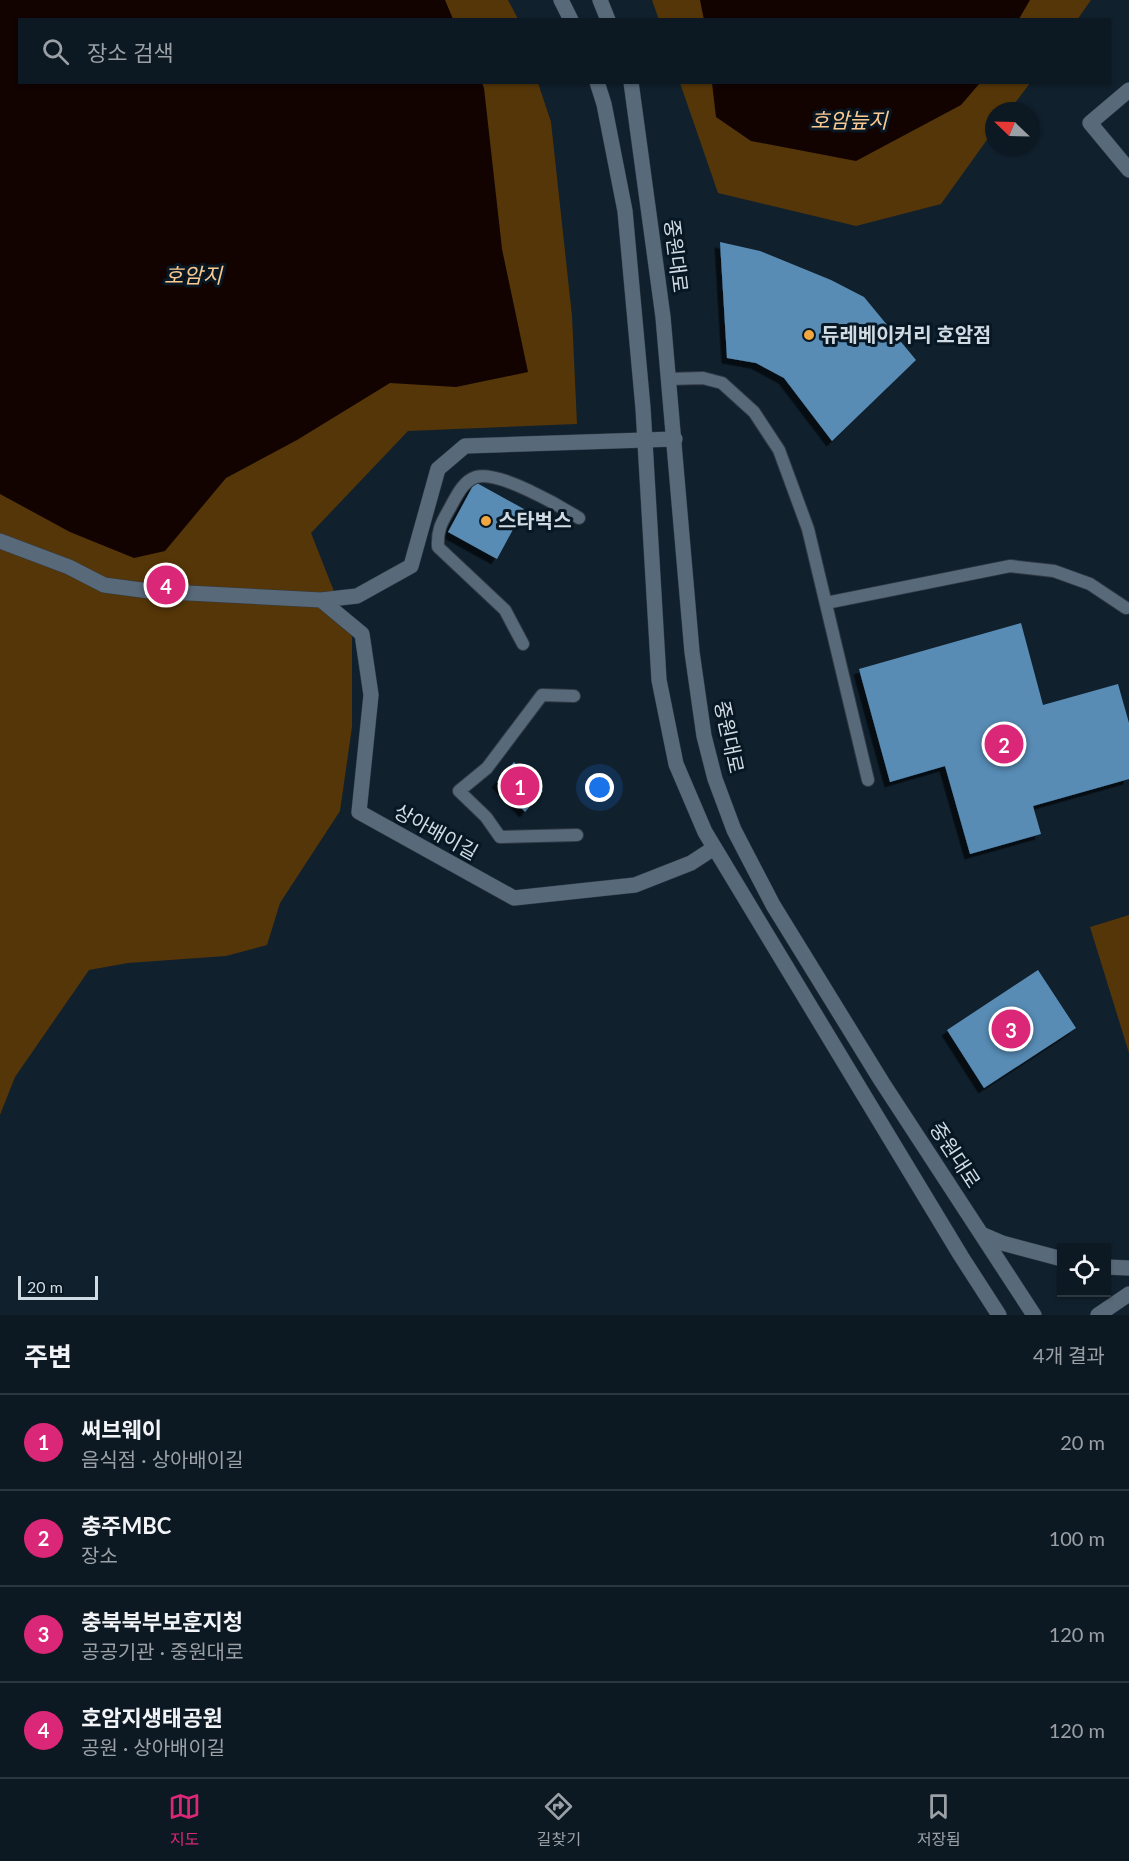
<!DOCTYPE html>
<html lang="ko">
<meta charset="utf-8">
<style>
:root{--surface:#0c1822;--page:#1a252f;--text:#f1f3f6;--muted:#9aa0a5;--line:#2c3740;--accent:#db2777}
body{margin:0;font-family:Lato,"Noto Sans KR",sans-serif;background:var(--page);color:var(--text)}
.controls{position:absolute;right:18px;bottom:18px;display:grid;overflow:hidden;border-radius:0px;box-shadow:0 2px 4px #0004}
.controls button{width:54px;height:54px;display:grid;place-items:center;padding:0;border:0;border-bottom:2px solid var(--line);background:var(--surface);color:var(--text);font:30px sans-serif}
.compass{position:absolute;left:985px;top:102px;width:54px;height:54px;border-radius:50%;background:var(--surface);box-shadow:0 2px 4px #0004;rotate:293deg}
.scale{position:absolute;left:18px;bottom:15px;width:80px;box-sizing:border-box;padding-left:6px;border:3px solid #d0dbe3;border-top:0;font-size:16px;line-height:21px;white-space:nowrap;color:#d0dbe3;-webkit-text-stroke:4px #071723;paint-order:stroke}
.you{position:absolute;left:600px;top:788px;width:21px;height:21px;margin:-15px;border:4px solid #fff;border-radius:50%;background:#1a73e8;box-shadow:0 0 0 9px #1a73e833}
.badge{display:grid;place-items:center;width:39px;height:39px;border-radius:50%;background:var(--accent);color:#fff;font-size:20px;font-weight:700}
.pin{position:absolute;translate:-50% -50%;border:3px solid #fff;box-shadow:0 2px 6px #0006}
.list{margin:0;padding:0;list-style:none}
h2{display:flex;justify-content:space-between;align-items:center;height:78px;margin:0;padding:0 24px;font-size:26px}
h2 small{font-size:20px;font-weight:400;color:var(--muted)}
.list li{display:grid;grid-template-columns:39px 1fr auto;gap:18px;align-items:center;box-sizing:border-box;height:96px;padding:0 24px;border-top:2px solid var(--line)}
.list b{display:block;font-size:22px;white-space:nowrap}
.list p{margin:0;font-size:20px;white-space:nowrap;color:var(--muted)}
.list em{font-size:20px;font-style:normal;color:var(--muted)}
.icon{flex:none;width:33px;height:33px;fill:none;stroke:currentColor;stroke-width:2;stroke-linecap:round;stroke-linejoin:round}
.map{position:relative;flex:none;width:1129px;height:1315px;overflow:hidden}
.search{position:absolute;background:var(--surface);box-shadow:0 2px 4px #0004;left:18px;right:18px;top:18px;height:66px;display:flex;align-items:center;gap:15px;box-sizing:border-box;padding:0 21px;border-radius:0px;color:var(--muted);font-size:22px}
.sheet{height:462px;background:var(--surface)}
nav{display:flex;justify-content:space-around;align-items:center;box-sizing:border-box;height:84px;border-top:2px solid var(--line);background:var(--surface);font-size:16px;color:var(--muted)}
nav a{display:grid;justify-items:center;gap:3px}
nav .on{color:var(--accent)}
.map>svg:first-child{display:block}
</style>
<div class="map">
<svg width="1129" height="1315" viewBox="0 0 1129 1315">
<defs>
<filter id="shadow"><feDropShadow dx="-5.5" dy="5.5" stdDeviation="0" flood-color="#0009"/></filter>
</defs>
<rect width="100%" height="100%" fill="#10202d"/>
<!-- green -->
<path fill="#553608" d="M0 0H508L518 19 20 20V82L538 83 551 122 572 316 577 424 408 431 311 533 352 637V727L340 811 280 903 267 945 226 956 128 963 89 970 15 1077 0 1115Z
M652 0H1091L1077 20H659Z
M680 83H1030L1009 111H994V130L941 204 856 226 718 193Z
M1129 915V1053L1090 927Z"/>
<!-- water -->
<path fill="#120300" d="M0 0H445L453 19 20 20V82L482 83 484 88 502 249 528 372 456 387 390 383 297 440 226 478 165 551 134 558 70 532 0 494Z
M700 0H1030L1019 19 704 20Z
M712 83V82L980 83 961 105 856 161 751 141 716 117Z"/>
<!-- building -->
<path fill="#598cb5" filter="url(#shadow)" d="M720 242 760 251 831 280 864 297 916 360 832 441 784 378 756 363 727 358Z
M475 482 524 509 497 559 448 532Z
M1021 623 1043 705 1118 684 1129 723V779L1033 806 1041 834 970 854 945 766 890 782 859 669Z
M514 762 543 791 525 812 497 782Z
M1038 970 1076 1028 984 1088 947 1030Z"/>
<g fill="none" stroke-linecap="round" stroke-linejoin="round">
<defs>
<path id="lane" d="M668 379 703 378 722 383 754 412 779 450 808 529 868 780
M826 603 1010 566 1054 571 1090 584 1126 608
M523 644 505 610 438 547C437 527 443 521 452 504 458 493 464 481 476 477 498 470 560 506 579 518
M574 696 542 695 487 768 459 791 486 817 500 837 577 835"/>
<path id="street" d="M1129 90 1090 123 1129 170
M0 541 69 567 104 585 149 591 321 600 357 596 411 566 438 469 465 446 675 439
M321 600 362 634 371 695 359 812 514 898 635 885 691 863 714 848
M1098 1315 1129 1294"/>
<path id="secondary" d="M561 0 571 20
M600 0 608 20
M597 82 604 104 625 211 643 408 659 680 676 764 705 832 961 1256 999 1315
M631 82 663 317 692 652 704 736 715 779 734 830 773 905 882 1082 1034 1315
M981 1234 1002 1243 1062 1259
M1106 1267 1129 1268"/>
</defs>
<!-- lane casing -->
<use href="#lane" stroke="#323b46" stroke-width="14"/>
<!-- street casing -->
<use href="#street" stroke="#323b46" stroke-width="16"/>
<!-- secondary casing -->
<use href="#secondary" stroke="#323b46" stroke-width="16"/>
<!-- lane -->
<use href="#lane" stroke="#586a7a" stroke-width="12"/>
<!-- street -->
<use href="#street" stroke="#586a7a" stroke-width="15"/>
<!-- secondary -->
<use href="#secondary" stroke="#586a7a" stroke-width="15"/>
</g>
<!-- markers -->
<g fill="#f1a63f" stroke="#071723" stroke-width="2">
<circle cx="809" cy="335" r="6"/>
<circle cx="486" cy="521" r="6"/>
</g>
<g text-anchor="middle" stroke-width="6" stroke-linejoin="round" paint-order="stroke">
<!-- street labels -->
<g font-size="20" fill="#d0dbe3" stroke="#071723">
<text transform="translate(676 256) rotate(83)" y="7">중원대로</text>
<text transform="translate(729 737) rotate(78)" y="7">중원대로</text>
<text transform="translate(436 832) rotate(29)" y="7">상아배이길</text>
<text transform="translate(955 1155) rotate(57)" y="7">중원대로</text>
</g>
<!-- poi labels -->
<g font-size="20" font-weight="bold" fill="#d0dbe3" stroke="#071723" text-anchor="start">
<text x="821" y="342">듀레베이커리 호암점</text>
<text x="498" y="528">스타벅스</text>
</g>
<!-- water labels -->
<g font-size="21" font-style="italic" fill="#f9c991" stroke="#071723">
<text x="849" y="128">호암늪지</text>
<text x="193" y="283">호암지</text>
</g>
</g>
</svg>
<div class="controls">
<button><svg class="icon" aria-label="locate" viewBox="0 0 24 24"><circle cx="12" cy="12" r="6"/><path d="M12 2v4M12 18v4M2 12h4M18 12h4"/></svg></button>
</div>
<svg class="compass" viewBox="-18 -18 36 36"><path d="M0-13l5 13h-10z" fill="#e53935"/><path d="M0 13l5-13h-10z" fill="#9aa0a5"/></svg>
<div class="scale">20 m</div>
<div class="you"></div>
<div class="pin badge" style="left:520px;top:786px">1</div>
<div class="pin badge" style="left:1004px;top:744px">2</div>
<div class="pin badge" style="left:1011px;top:1029px">3</div>
<div class="pin badge" style="left:166px;top:585px">4</div>
<div class="search"><svg class="icon" aria-label="search" viewBox="0 0 24 24"><circle cx="10" cy="10" r="6"/><path d="M15 15l6 6"/></svg>장소 검색</div>
</div>
<section class="sheet">
<h2>주변<small>4개 결과</small></h2>
<ul class="list">
<li><span class="badge">1</span><div><b>써브웨이</b><p>음식점 · 상아배이길</p></div><em>20 m</em></li>
<li><span class="badge">2</span><div><b>충주MBC</b><p>장소</p></div><em>100 m</em></li>
<li><span class="badge">3</span><div><b>충북북부보훈지청</b><p>공공기관 · 중원대로</p></div><em>120 m</em></li>
<li><span class="badge">4</span><div><b>호암지생태공원</b><p>공원 · 상아배이길</p></div><em>120 m</em></li>
</ul>
</section>
<nav>
<a class="on"><svg class="icon" aria-label="map" viewBox="0 0 24 24"><path d="M3 6l6-2 6 2 6-2v14l-6 2-6-2-6 2zM9 4v14M15 6v14"/></svg>지도</a>
<a><svg class="icon" aria-label="directions" viewBox="0 0 24 24"><path d="M12 3l9 9-9 9-9-9zM9 14v-3h6M13 9l2 2-2 2"/></svg>길찾기</a>
<a><svg class="icon" aria-label="saved" viewBox="0 0 24 24"><path d="M7 4h10v16l-5-4-5 4z"/></svg>저장됨</a>
</nav>
